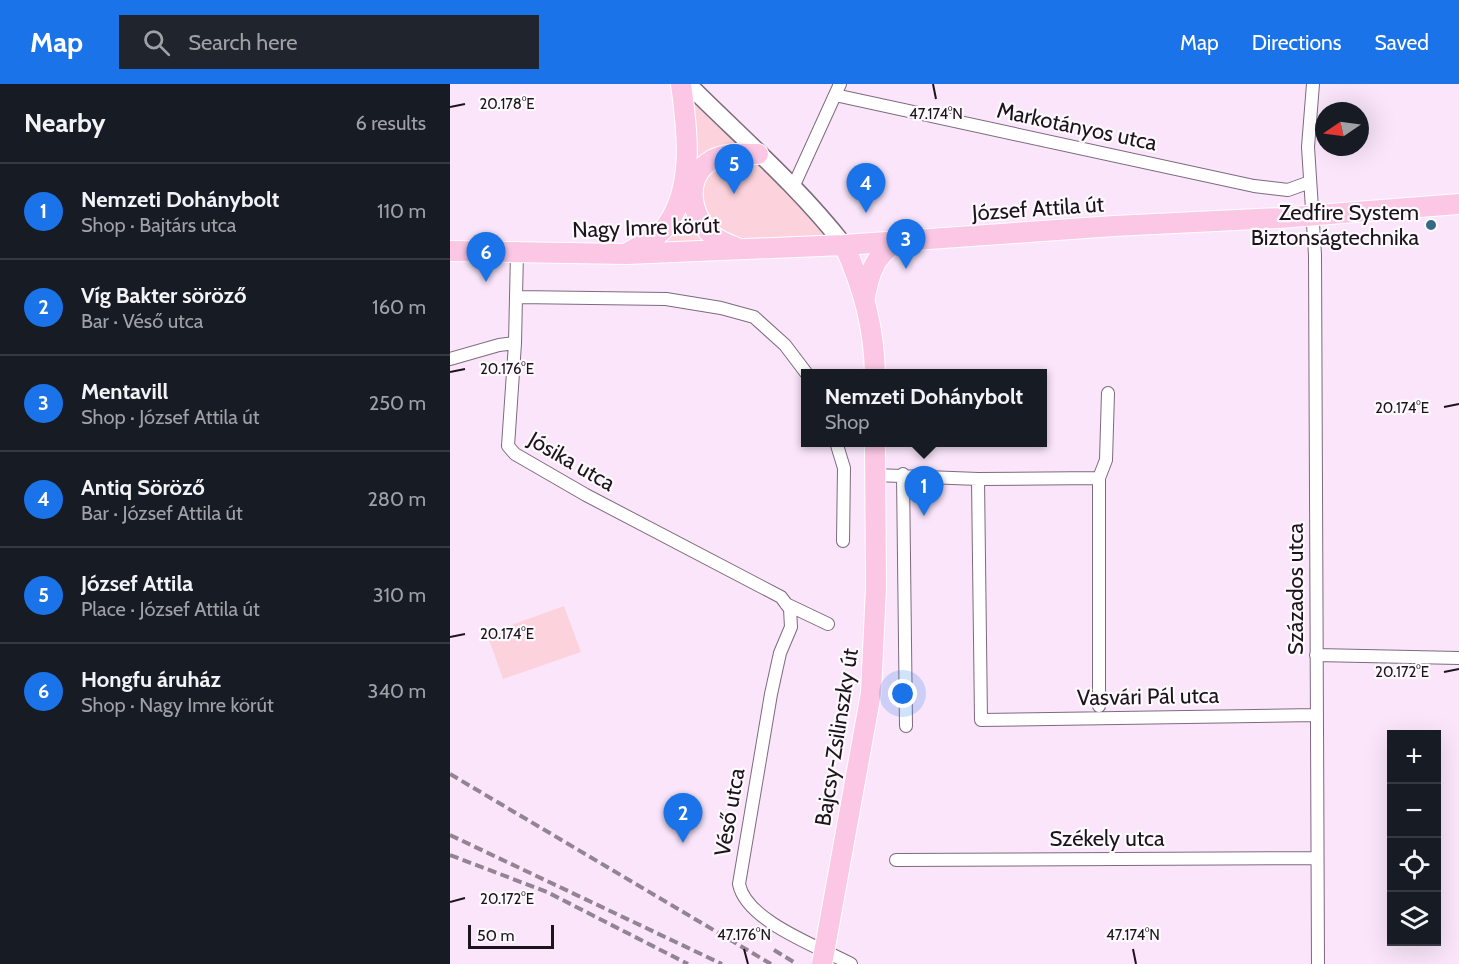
<!DOCTYPE html>
<meta charset="utf-8">
<style>
:root{--surface:#171b24;--page:#20242c;--text:#f1f3f6;--muted:#9ea1a6;--line:#363941;--accent:#1a73e8}
body{margin:0;font-family:Cabin,sans-serif;background:var(--page);color:var(--text)}
.controls{position:absolute;right:18px;bottom:18px;display:grid;overflow:hidden;border-radius:0px;box-shadow:0 6px 24px #0002}
.controls button{width:54px;height:54px;display:grid;place-items:center;padding:0;border:0;border-bottom:2px solid var(--line);background:var(--surface);color:var(--text);font:30px sans-serif}
.compass{position:absolute;left:865px;top:18px;width:54px;height:54px;border-radius:50%;background:var(--surface);box-shadow:0 6px 24px #0002;rotate:257deg}
.scale{position:absolute;left:18px;bottom:15px;width:86px;box-sizing:border-box;padding-left:6px;border:3px solid #1b141b;border-top:0;font-size:16px;line-height:21px;white-space:nowrap;color:#1b141b;-webkit-text-stroke:4px #fdf9fd;paint-order:stroke}
.you{position:absolute;left:453px;top:610px;width:21px;height:21px;margin:-15px;border:4px solid #fff;border-radius:50%;background:#1a73e8;box-shadow:0 0 0 9px #1a73e833}
.badge{display:grid;place-items:center;width:39px;height:39px;border-radius:50%;background:var(--accent);color:#fff;font-size:20px;font-weight:700}
.pin{position:absolute;translate:-50% -50px;filter:drop-shadow(0 2px 3px #0008)}
.pin::after{content:'';position:absolute;top:32px;width:21px;height:18px;background:inherit;clip-path:polygon(0 0,100% 0,50% 100%)}
.popup{position:absolute;left:351px;top:285px;width:246px;height:78px;box-sizing:border-box;display:grid;place-content:center;border-radius:0px;background:var(--surface);filter:drop-shadow(0 2px 4px #0005);font-size:20px;white-space:nowrap;color:var(--muted)}
.popup b{font-size:22px;color:var(--text)}
.popup::after{content:'';position:absolute;left:50%;top:100%;margin-left:-12px;border:12px solid transparent;border-top-color:var(--surface)}
.list{margin:0;padding:0;list-style:none}
h2{display:flex;justify-content:space-between;align-items:center;height:78px;margin:0;padding:0 24px;font-size:26px}
h2 small{font-size:20px;font-weight:400;color:var(--muted)}
.list li{display:grid;grid-template-columns:39px 1fr auto;gap:18px;align-items:center;box-sizing:border-box;height:96px;padding:0 24px;border-top:2px solid var(--line)}
.list b{display:block;font-size:22px;white-space:nowrap}
.list p{margin:0;font-size:20px;white-space:nowrap;color:var(--muted)}
.list em{font-size:20px;font-style:normal;color:var(--muted)}
.icon{flex:none;width:33px;height:33px;fill:none;stroke:currentColor;stroke-width:2;stroke-linecap:round;stroke-linejoin:round}
.map{position:relative;flex:none;width:1009px;height:880px;overflow:hidden}
header{display:flex;align-items:center;gap:36px;box-sizing:border-box;height:84px;padding:0 30px;background:var(--accent);color:#fff}
header strong{font-size:28px}
nav{display:flex;gap:33px;margin-inline-start:auto;font-size:21px}
.search{width:420px;height:54px;background:var(--page);display:flex;align-items:center;gap:15px;box-sizing:border-box;padding:0 21px;border-radius:0px;color:var(--muted);font-size:22px}
main{display:flex}
aside{flex:1;background:var(--surface)}
.map>svg:first-child{display:block}
</style>
<header>
<strong>Map</strong>
<div class="search"><svg class="icon" aria-label="search" viewBox="0 0 24 24"><circle cx="10" cy="10" r="6"/><path d="M15 15l6 6"/></svg>Search here</div>
<nav><a>Map</a><a>Directions</a><a>Saved</a></nav>
</header>
<main>
<aside>
<h2>Nearby<small>6 results</small></h2>
<ul class="list">
<li><span class="badge">1</span><div><b>Nemzeti Dohánybolt</b><p>Shop · Bajtárs utca</p></div><em>110 m</em></li>
<li><span class="badge">2</span><div><b>Víg Bakter söröző</b><p>Bar · Véső utca</p></div><em>160 m</em></li>
<li><span class="badge">3</span><div><b>Mentavill</b><p>Shop · József Attila út</p></div><em>250 m</em></li>
<li><span class="badge">4</span><div><b>Antiq Söröző</b><p>Bar · József Attila út</p></div><em>280 m</em></li>
<li><span class="badge">5</span><div><b>József Attila</b><p>Place · József Attila út</p></div><em>310 m</em></li>
<li><span class="badge">6</span><div><b>Hongfu áruház</b><p>Shop · Nagy Imre körút</p></div><em>340 m</em></li>
</ul>
</aside>
<div class="map">
<svg width="1009" height="880" viewBox="0 0 1009 880">
<rect width="100%" height="100%" fill="#fae5fa"/>
<!-- green -->
<path fill="#fcd3dc" d="M231 0 394 161 177 170 203 154 229 113Z
M114 522 131 568 53 595 37 550Z"/>
<g fill="none" stroke-linecap="round" stroke-linejoin="round">
<defs>
<path id="minor" d="M863 0 858 63 865 171 868 880
M385 11 804 102 838 106 860 98
M344 101 390 0
M67 168 65 259 58 362 65 370 136 411 331 513 340 525 341 543 330 569 321 610 289 800C296 837 369 863 401 880
M68 213 216 215 271 224 304 233 335 261 357 290
M0 275 49 261 65 259
M386 358 394 384 393 457
M453 390 456 642
M425 391 528 395 649 394
M528 395 531 636 866 631
M336 520 378 540
M866 571 1009 574
M649 622V394L656 376 658 309
M446 776 867 774"/>
<path id="tertiary" d="M238 0C291 53 348 102 394 161"/>
<path id="primary" d="M394 161C413 203 424 243 425 290
M287 164C280 161 272 158 266 154 240 136 232 93 262 76 276 68 293 70 308 70
M0 167 177 170 394 161 664 142 829 134 1009 120
M179 168C191 161 209 153 217 141 245 101 237 44 231 0
M415 213C419 190 425 171 446 159
M425 358 426 503"/>
</defs>
<!-- minor casing -->
<use href="#minor" stroke="#7d6b7d" stroke-width="14"/>
<!-- tertiary casing -->
<use href="#tertiary" stroke="#7d6b7d" stroke-width="19"/>
<!-- primary casing -->
<use href="#primary" stroke="#fff" stroke-width="22"/>
<!-- minor -->
<use href="#minor" stroke="#fff" stroke-width="12"/>
<!-- tertiary -->
<use href="#tertiary" stroke="#fff" stroke-width="16"/>
<!-- primary -->
<use href="#primary" stroke="#fbc7e5" stroke-width="20"/>
<!-- rail -->
<path stroke="#928492" stroke-width="4" stroke-dasharray="9 4.5" stroke-linecap="butt" d="M0 690 321 880
M0 751 272 880
M0 771 97 808 238 880
M324 866 347 880"/>
<defs>
<path id="primary-bridge" d="M372 880 421 609 426 503"/>
</defs>
<!-- primary-bridge casing -->
<use href="#primary-bridge" stroke="#fff" stroke-width="22" stroke-linecap="butt"/>
<!-- primary-bridge -->
<use href="#primary-bridge" stroke="#fbc7e5" stroke-width="20"/>
</g>
<!-- ticks -->
<path fill="none" stroke="#1b141b" stroke-width="2" d="M483 0 486 15M0 23 15 20M0 288 15 285M994 323 1009 320M0 553 15 550M994 588 1009 585M0 818 15 814M294 865 298 880M683 865 686 880"/>
<!-- markers -->
<circle fill="#356a86" stroke="#fdf9fd" stroke-width="2" cx="981" cy="141" r="6"/>
<g text-anchor="middle" stroke-width="4.5" stroke-linejoin="round" paint-order="stroke">
<!-- street labels -->
<g font-size="22" fill="#1b141b" stroke="#fdf9fd">
<text transform="translate(627 42) rotate(12)" y="8">Markotányos utca</text>
<text transform="translate(588 124) rotate(-4)" y="8">József Attila út</text>
<text transform="translate(196 143) rotate(-2)" y="8">Nagy Imre körút</text>
<text transform="translate(122 377) rotate(30)" y="8">Jósika utca</text>
<text transform="translate(845 505) rotate(-90)" y="8">Százados utca</text>
<text transform="translate(698 612) rotate(-1)" y="8">Vasvári Pál utca</text>
<text transform="translate(386 653) rotate(-81)" y="8">Bajcsy-Zsilinszky út</text>
<text transform="translate(279 728) rotate(-80)" y="8">Véső utca</text>
<text x="657" y="762">Székely utca</text>
</g>
<!-- poi labels -->
<g font-size="22" fill="#1b141b" stroke="#fdf9fd" text-anchor="end">
<text x="969" y="136">Zedfire System<tspan x="969" dy="25">Biztonságtechnika</tspan></text>
</g>
</g>
<g font-size="15" text-anchor="middle" fill="#1b141b" stroke="#fdf9fd" stroke-width="4.5" stroke-linejoin="round" paint-order="stroke">
<text x="57" y="25">20.178°E</text>
<text x="486" y="35">47.174°N</text>
<text x="57" y="290">20.176°E</text>
<text x="952" y="329">20.174°E</text>
<text x="57" y="555">20.174°E</text>
<text x="952" y="593">20.172°E</text>
<text x="57" y="820">20.172°E</text>
<text x="294" y="856">47.176°N</text>
<text x="683" y="856">47.174°N</text>
</g>
</svg>
<div class="controls">
<button>+</button>
<button>−</button>
<button><svg class="icon" aria-label="locate" viewBox="0 0 24 24"><circle cx="12" cy="12" r="6"/><path d="M12 2v4M12 18v4M2 12h4M18 12h4"/></svg></button>
<button><svg class="icon" aria-label="layers" viewBox="0 0 24 24"><path d="M12 4l9 5-9 5-9-5zM3 14l9 5 9-5"/></svg></button>
</div>
<svg class="compass" viewBox="-18 -18 36 36"><path d="M0-13l5 13h-10z" fill="#e53935"/><path d="M0 13l5-13h-10z" fill="#9ea1a6"/></svg>
<div class="scale">50 m</div>
<div class="you"></div>
<div class="pin badge" style="left:474px;top:432px">1</div>
<div class="popup"><b>Nemzeti Dohánybolt</b>Shop</div>
<div class="pin badge" style="left:233px;top:759px">2</div>
<div class="pin badge" style="left:456px;top:185px">3</div>
<div class="pin badge" style="left:416px;top:129px">4</div>
<div class="pin badge" style="left:284px;top:110px">5</div>
<div class="pin badge" style="left:36px;top:198px">6</div>
</div>
</main>
